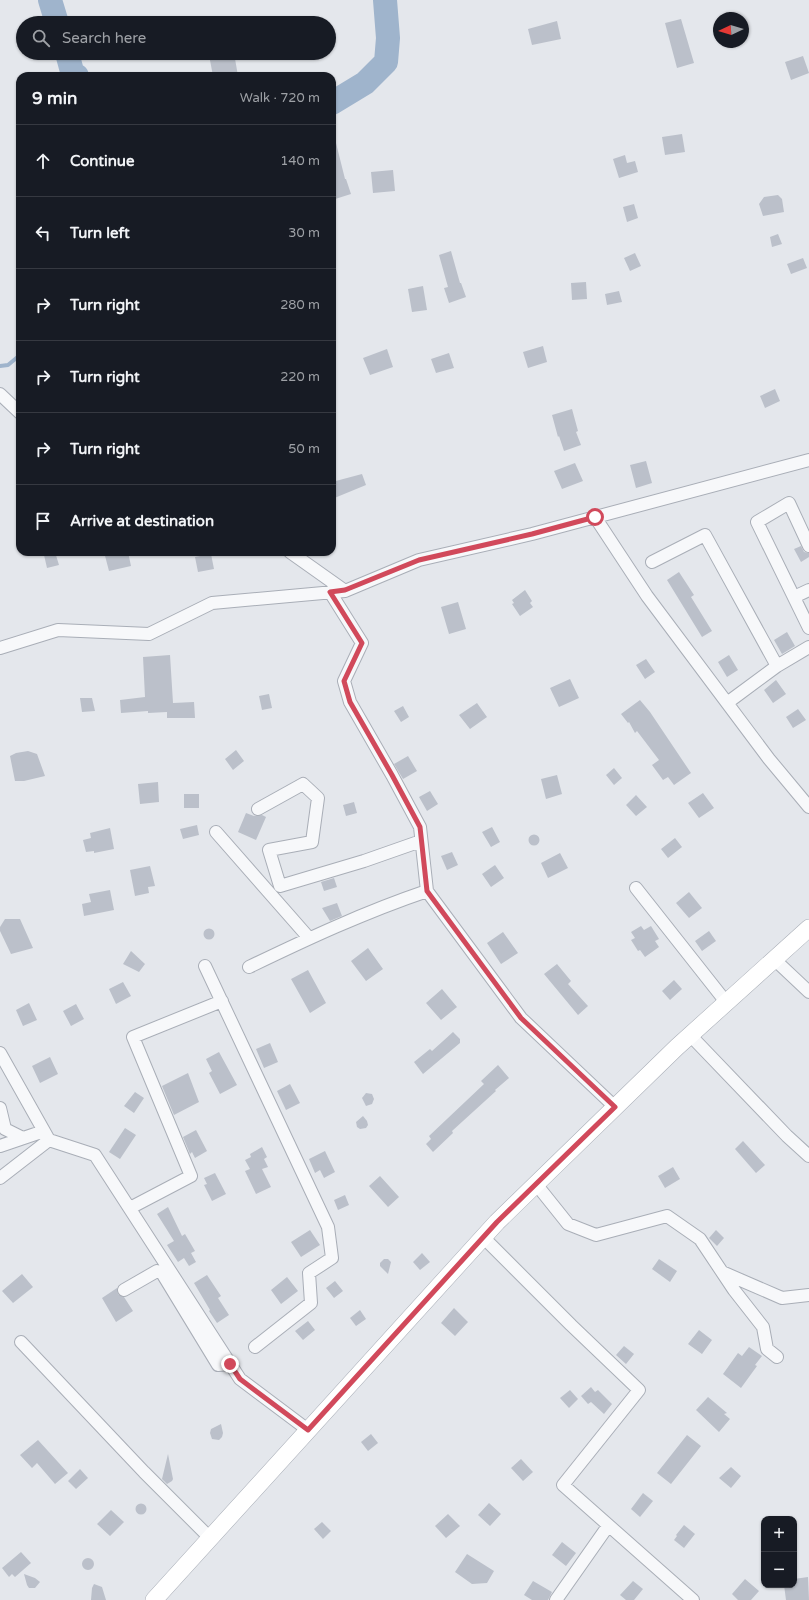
<!DOCTYPE html>
<meta charset="utf-8">
<style>
:root{--surface:#171b24;--page:#20242c;--text:#f1f3f6;--muted:#9ea1a6;--line:#363941}
body{margin:0;font-family:"Varela Round",sans-serif;background:var(--page);color:var(--text)}
.controls{position:absolute;right:12px;bottom:12px;display:grid;overflow:hidden;border-radius:8px;box-shadow:0 1px 3px #0004}
.controls button{width:36px;height:36px;display:grid;place-items:center;padding:0;border:0;border-bottom:1px solid var(--line);background:var(--surface);color:var(--text);font:20px sans-serif}
.compass{position:absolute;left:713px;top:12px;width:36px;height:36px;border-radius:50%;background:var(--surface);box-shadow:0 1px 3px #0004;rotate:266deg}
.stop{position:absolute;width:12px;height:12px;margin:-9px;border:3px solid #d1495b;border-radius:50%;background:#fff}
.stop.end{background:#d1495b;border-color:#fff;box-shadow:0 1px 4px #0008}
.list{margin:0;padding:0;list-style:none}
h2{display:flex;justify-content:space-between;align-items:center;height:52px;margin:0;padding:0 16px;font-size:17px}
h2 small{font-size:13px;font-weight:400;color:var(--muted)}
.list li{display:grid;grid-template-columns:26px 1fr auto;gap:12px;align-items:center;box-sizing:border-box;height:72px;padding:0 16px;border-top:1px solid var(--line)}
.list b{display:block;font-size:15px;white-space:nowrap}
.list em{font-size:13px;font-style:normal;color:var(--muted)}
.icon{flex:none;width:22px;height:22px;fill:none;stroke:currentColor;stroke-width:2;stroke-linecap:round;stroke-linejoin:round}
.map{position:relative;flex:none;width:809px;height:1600px;overflow:hidden}
.search{position:absolute;background:var(--surface);box-shadow:0 1px 3px #0004;left:16px;top:16px;width:320px;height:44px;display:flex;align-items:center;gap:10px;box-sizing:border-box;padding:0 14px;border-radius:22px;color:var(--muted);font-size:15px}
.panel{position:absolute;background:var(--surface);box-shadow:0 1px 3px #0004;left:16px;top:72px;width:320px;height:484px;border-radius:12px}
.map>svg:first-child{display:block}
</style>
<div class="map">
<svg width="809" height="1600" viewBox="0 0 809 1600">
<rect width="100%" height="100%" fill="#e4e7ec"/>
<g fill="none" stroke-linecap="round" stroke-linejoin="round">
<!-- stream -->
<path stroke="#9fb4cc" stroke-width="4" d="M0 366 8 365 20 355"/>
<!-- river -->
<path stroke="#9fb4cc" stroke-width="24" d="M50 0 57 23
M67 53 73 75 77 76
M332 103 365 83 386 62 388 38 385 0"/>
</g>
<!-- building -->
<path fill="#bbc0ca" d="M681 19 694 63 677 68 665 23Z
M557 21 561 39 532 45 528 29Z
M222 53H234L238 76H213L209 55Z
M803 56 809 73 791 80 785 62Z
M682 134 685 152 665 155 662 137Z
M332 143H336L345 179H346L351 194 332 200Z
M625 155 627 163 635 161 638 172 619 178 613 159Z
M393 170 395 191 373 193 371 172Z
M778 195 782 199 784 212 763 216 759 204 764 197Z
M634 204 638 218 627 222 623 207Z
M778 234 782 244 772 247 770 237Z
M451 251 460 283H461L466 297 449 303 444 288 448 287 439 255Z
M635 253 641 266 630 271 624 258Z
M803 258 807 268 791 274 787 264Z
M586 282 587 299 572 300 571 283Z
M423 286 427 310 412 312 408 289Z
M619 291 622 302 607 305 605 294Z
M543 346 547 362 528 368 523 352Z
M387 349 393 367 370 375 363 358Z
M449 353 454 368 436 373 431 359Z
M775 389 780 401 765 408 760 396Z
M572 409 578 431 576 432 581 445 564 451 559 436 558 437 552 415Z
M646 461 652 483 636 488 630 465Z
M575 463 583 481 562 489 554 471Z
M362 474 366 485 332 499V482Z
M801 546 804 552 809 553V557L801 562 794 549Z
M53 552H55L59 565 47 568 44 555Z
M104 552H128L131 566 109 571Z
M211 554 214 569 198 572 195 557Z
M679 572 694 595 691 597 712 631 702 637 667 580Z
M525 590 532 601 530 603 533 607 520 616 512 604 514 603 512 600Z
M458 602 466 629 449 634 441 607Z
M787 632 795 646 782 654 774 640Z
M170 655 173 703 194 702 195 718H167V712L148 713V711L121 713 120 700 145 697 143 657Z
M729 655 738 670 727 677 718 662Z
M646 659 655 672 645 679 636 665Z
M570 679 579 698 559 707 550 688Z
M776 680 786 694 773 703 764 690Z
M269 694 272 708 262 710 259 696Z
M80 698H92L95 711 82 712Z
M640 700 650 712 691 773 674 785 668 777 663 780 652 765 659 760 637 731 635 733 629 722 628 723 621 714Z
M477 703 487 717 470 729 459 715Z
M403 706 409 717 401 722 394 711Z
M798 709 806 720 793 728 786 717Z
M236 750 244 761 233 770 225 759Z
M28 751 37 754 45 776 24 781H15L10 756 16 753Z
M408 756 417 771 403 779 394 764Z
M614 768 622 778 614 785 606 775Z
M557 775 562 794 546 799 541 779Z
M158 782 159 802 140 804 138 784Z
M430 791 438 804 427 811 419 797Z
M703 793 714 808 699 818 688 803Z
M184 794H199V808H184Z
M636 795 647 807 636 816 626 805Z
M354 802 357 813 346 816 343 805Z
M246 813 254 816 262 815 266 817 256 840 238 832Z
M197 825 199 835 183 839 180 829Z
M492 827 500 842 491 847 482 832Z
M110 828 114 849 94 853V851L86 852 83 840 91 838 90 833Z
M528.5 840a5.5 5.5 0 1 1 11 0a5.5 5.5 0 1 1-11 0Z
M675 838 682 847 668 858 661 849Z
M452 852 458 865 447 870 441 856Z
M560 853 568 868 548 878 541 863Z
M495 865 504 878 491 887 482 874Z
M150 866 155 886 148 887 149 893 135 896 130 870Z
M334 878 337 887 324 891 321 882Z
M110 890 114 910 84 916 82 904 91 902 89 894Z
M689 892 702 908 689 918 676 903Z
M337 903 342 916 330 921 322 908Z
M5 919H20L33 948 11 954 0 931V927Z
M641 926 644 930 651 926 659 939 655 941 659 947 645 957 640 950 638 951 631 940 635 938 631 932Z
M203.5 934a5.5 5.5 0 1 1 11 0a5.5 5.5 0 1 1-11 0Z
M709 931 716 941 702 951 695 941Z
M503 932 518 953 501 964 487 943Z
M368 948 383 969 366 981 351 961Z
M131 951 145 964 139 972 123 964Z
M557 964 571 981 568 984 588 1006 578 1015 544 974Z
M308 970 326 1003 310 1013 291 979Z
M674 980 682 989 670 1000 662 991Z
M123 982 131 996 116 1004 109 989Z
M442 989 457 1007 441 1020 426 1003Z
M29 1003 37 1020 23 1026 16 1010Z
M76 1004 84 1019 71 1026 63 1011Z
M453 1032 460 1039V1043L423 1074 414 1062 430 1049 432 1051Z
M270 1043 278 1062 264 1068 256 1049Z
M219 1052 237 1085 220 1094 209 1073 212 1071 206 1059Z
M50 1057 58 1074 40 1083 32 1066Z
M498 1065 509 1078 495 1090 496 1091 452 1131 453 1133 433 1152 426 1144 431 1139 429 1136 484 1084 481 1081Z
M188 1073 199 1102 174 1115 162 1086Z
M290 1084 300 1103 286 1110 277 1091Z
M135 1092 144 1098 134 1113 124 1106Z
M366 1093 372 1094 374 1099 372 1104 366 1106 362 1098Z
M363 1116 367 1121 368 1125 366 1128 360 1129 357 1127 356 1122Z
M125 1128 136 1135 120 1159 109 1152Z
M196 1130 207 1151 195 1158 192 1152 190 1154 183 1137Z
M743 1141 765 1165 756 1173 735 1149Z
M262 1147 267 1157 264 1159 268 1167 262 1169 271 1187 256 1194 245 1171 250 1169 245 1160 251 1157 250 1154Z
M325 1151 335 1172 324 1178 320 1170 315 1173 309 1159Z
M673 1167 680 1179 665 1188 658 1176Z
M215 1173 226 1194 212 1201 204 1185 207 1184 204 1178Z
M380 1176 399 1197 388 1207 369 1186Z
M345 1195 349 1205 338 1210 334 1200Z
M168 1207 182 1236 185 1234 195 1251 191 1253 196 1262 189 1266 184 1258 178 1262 167 1245 174 1241 157 1214Z
M310 1230 320 1245 301 1257 291 1242Z
M716 1230 724 1238 717 1246 709 1238Z
M422 1253 430 1262 420 1270 413 1262Z
M384 1259H388L391 1262 388 1274 380 1266V1263Z
M659 1259 677 1271 670 1282 652 1269Z
M22 1274 33 1287 13 1303 2 1291Z
M207 1275 221 1296 218 1298 229 1315 217 1323 209 1311 210 1310 194 1283Z
M287 1277 298 1291 281 1304 271 1290Z
M335 1281 343 1291 334 1298 326 1288Z
M117 1288 118 1294 124 1297 133 1311 116 1322 102 1298Z
M454 1308 468 1322 455 1336 441 1323Z
M360 1310 366 1319 356 1326 350 1318Z
M308 1321 315 1330 303 1340 295 1331Z
M699 1330 712 1340 702 1354 688 1344Z
M624 1346 634 1354 626 1364 616 1355Z
M749 1347 762 1356 755 1365 757 1366 741 1388 723 1374 738 1353 742 1356Z
M591 1387 595 1392 598 1390 612 1404 604 1414 591 1402 588 1404 581 1396Z
M570 1390 578 1399 569 1408 560 1398Z
M708 1397 727 1413 724 1414 730 1419 719 1432 696 1410Z
M221 1424 223 1433 222 1437 219 1440 212 1439 210 1433 211 1429Z
M371 1434 378 1443 368 1451 361 1442Z
M687 1435 701 1446 671 1484 657 1473Z
M38 1440 68 1473 55 1484 37 1463 32 1468 20 1455Z
M168 1454 173 1479 172 1481 167 1484 162 1479Z
M521 1459 533 1472 523 1481 511 1468Z
M731 1467 741 1476 731 1488 719 1478Z
M80 1469 88 1478 76 1489 68 1481Z
M643 1493 653 1501 640 1517 631 1509Z
M489 1503 501 1514 490 1526 478 1515Z
M135.5 1509a5.5 5.5 0 1 1 11 0a5.5 5.5 0 1 1-11 0Z
M111 1510 124 1522 110 1536 97 1524Z
M448 1514 460 1526 446 1538 435 1526Z
M322 1522 331 1531 323 1539 314 1529Z
M684 1525 695 1534 684 1548 674 1540 677 1536 676 1535Z
M562 1542 576 1553 566 1566 552 1555Z
M21 1552 31 1563 15 1577 12 1574 9 1577 2 1568Z
M467 1554 494 1571 487 1583 472 1584 455 1572Z
M82 1564a6 6 0 1 1 12 0a6 6 0 1 1-12 0Z
M24 1574 35 1578 40 1582 35 1588H29L27 1585Z
M808 1577 809 1600H786L784 1585H794V1579Z
M745 1579 759 1591 751 1600H738L732 1594Z
M533 1581 552 1592 548 1600H532L524 1595Z
M633 1581 643 1589 634 1600H626L620 1595Z
M94 1584 102 1587 106 1600H91L92 1588Z"/>
<g fill="none" stroke-linecap="round" stroke-linejoin="round">
<defs>
<path id="minor" d="M0 394 20 413
M595 517 647 596 769 759 809 807
M809 546 789 503 757 522 809 628
M290 552 345 591
M652 562 705 535 777 666 727 703
M330 592 362 643 344 681 350 702 392 775 420 827 427 891
M794 597 809 590
M0 648 58 630 149 634 212 603 345 591 419 560 532 534 809 460
M777 666 809 647
M258 809 303 784 318 798 312 842 269 850 280 886 364 861 421 841
M216 832 309 938
M636 888 726 1002
M774 959 809 992
M205 966 328 1227 332 1258 309 1273 311 1303 255 1347
M249 967C307 939 365 912 427 891L521 1018 615 1107
M690 1035 787 1136 809 1156
M0 1053 49 1140 95 1155 240 1379 308 1430
M0 1108 5 1129 23 1138
M0 1146 44 1131
M0 1178 49 1140
M536 1184 568 1224 596 1235 667 1216 700 1239 734 1290 763 1327 767 1349 777 1357
M130 1208 191 1176 133 1037 222 1001
M483 1237 571 1325 639 1390 563 1485 693 1600
M722 1272 782 1298 809 1295
M124 1290 157 1271 162 1273 218 1365 230 1364
M21 1342 144 1472 210 1538
M556 1600 608 1526"/>
<path id="secondary" d="M154 1600 497 1222 677 1047 809 928"/>
</defs>
<!-- minor casing -->
<use href="#minor" stroke="#a9aeb7" stroke-width="14"/>
<!-- secondary casing -->
<use href="#secondary" stroke="#a9aeb7" stroke-width="18"/>
<!-- minor -->
<use href="#minor" stroke="#f7f8fa" stroke-width="12"/>
<!-- secondary -->
<use href="#secondary" stroke="#fff" stroke-width="17"/>
</g>
<g fill="none" stroke-linecap="round" stroke-linejoin="round">
<!-- route -->
<path stroke="#d1495b" stroke-width="5" d="M230 1364 240 1379 308 1430 497 1222 615 1107 521 1018 427 891 420 827 392 775 350 702 344 681 362 643 330 592 345 590 419 560 532 534 595 517"/>
</g>
</svg>
<div class="controls">
<button>+</button>
<button>−</button>
</div>
<svg class="compass" viewBox="-18 -18 36 36"><path d="M0-13l5 13h-10z" fill="#e53935"/><path d="M0 13l5-13h-10z" fill="#9ea1a6"/></svg>
<div class="stop" style="left:595px;top:517px"></div>
<div class="stop end" style="left:230px;top:1364px"></div>
<div class="search"><svg class="icon" aria-label="search" viewBox="0 0 24 24"><circle cx="10" cy="10" r="6"/><path d="M15 15l6 6"/></svg>Search here</div>
<section class="panel">
<h2>9 min<small>Walk · 720 m</small></h2>
<ul class="list">
<li><svg class="icon" aria-label="ahead" viewBox="0 0 24 24"><path d="M12 20V5M6 11l6-6 6 6"/></svg><div><b>Continue</b></div><em>140 m</em></li>
<li><svg class="icon" aria-label="left" viewBox="0 0 24 24"><path d="M17 20v-9H6M10 6l-5 5 5 5"/></svg><div><b>Turn left</b></div><em>30 m</em></li>
<li><svg class="icon" aria-label="right" viewBox="0 0 24 24"><path d="M7 20v-9h11M14 6l5 5-5 5"/></svg><div><b>Turn right</b></div><em>280 m</em></li>
<li><svg class="icon" aria-label="right" viewBox="0 0 24 24"><path d="M7 20v-9h11M14 6l5 5-5 5"/></svg><div><b>Turn right</b></div><em>220 m</em></li>
<li><svg class="icon" aria-label="right" viewBox="0 0 24 24"><path d="M7 20v-9h11M14 6l5 5-5 5"/></svg><div><b>Turn right</b></div><em>50 m</em></li>
<li><svg class="icon" aria-label="arrive" viewBox="0 0 24 24"><path d="M6 21V4h12l-3 4 3 4H6"/></svg><div><b>Arrive at destination</b></div></li>
</ul>
</section>
</div>
